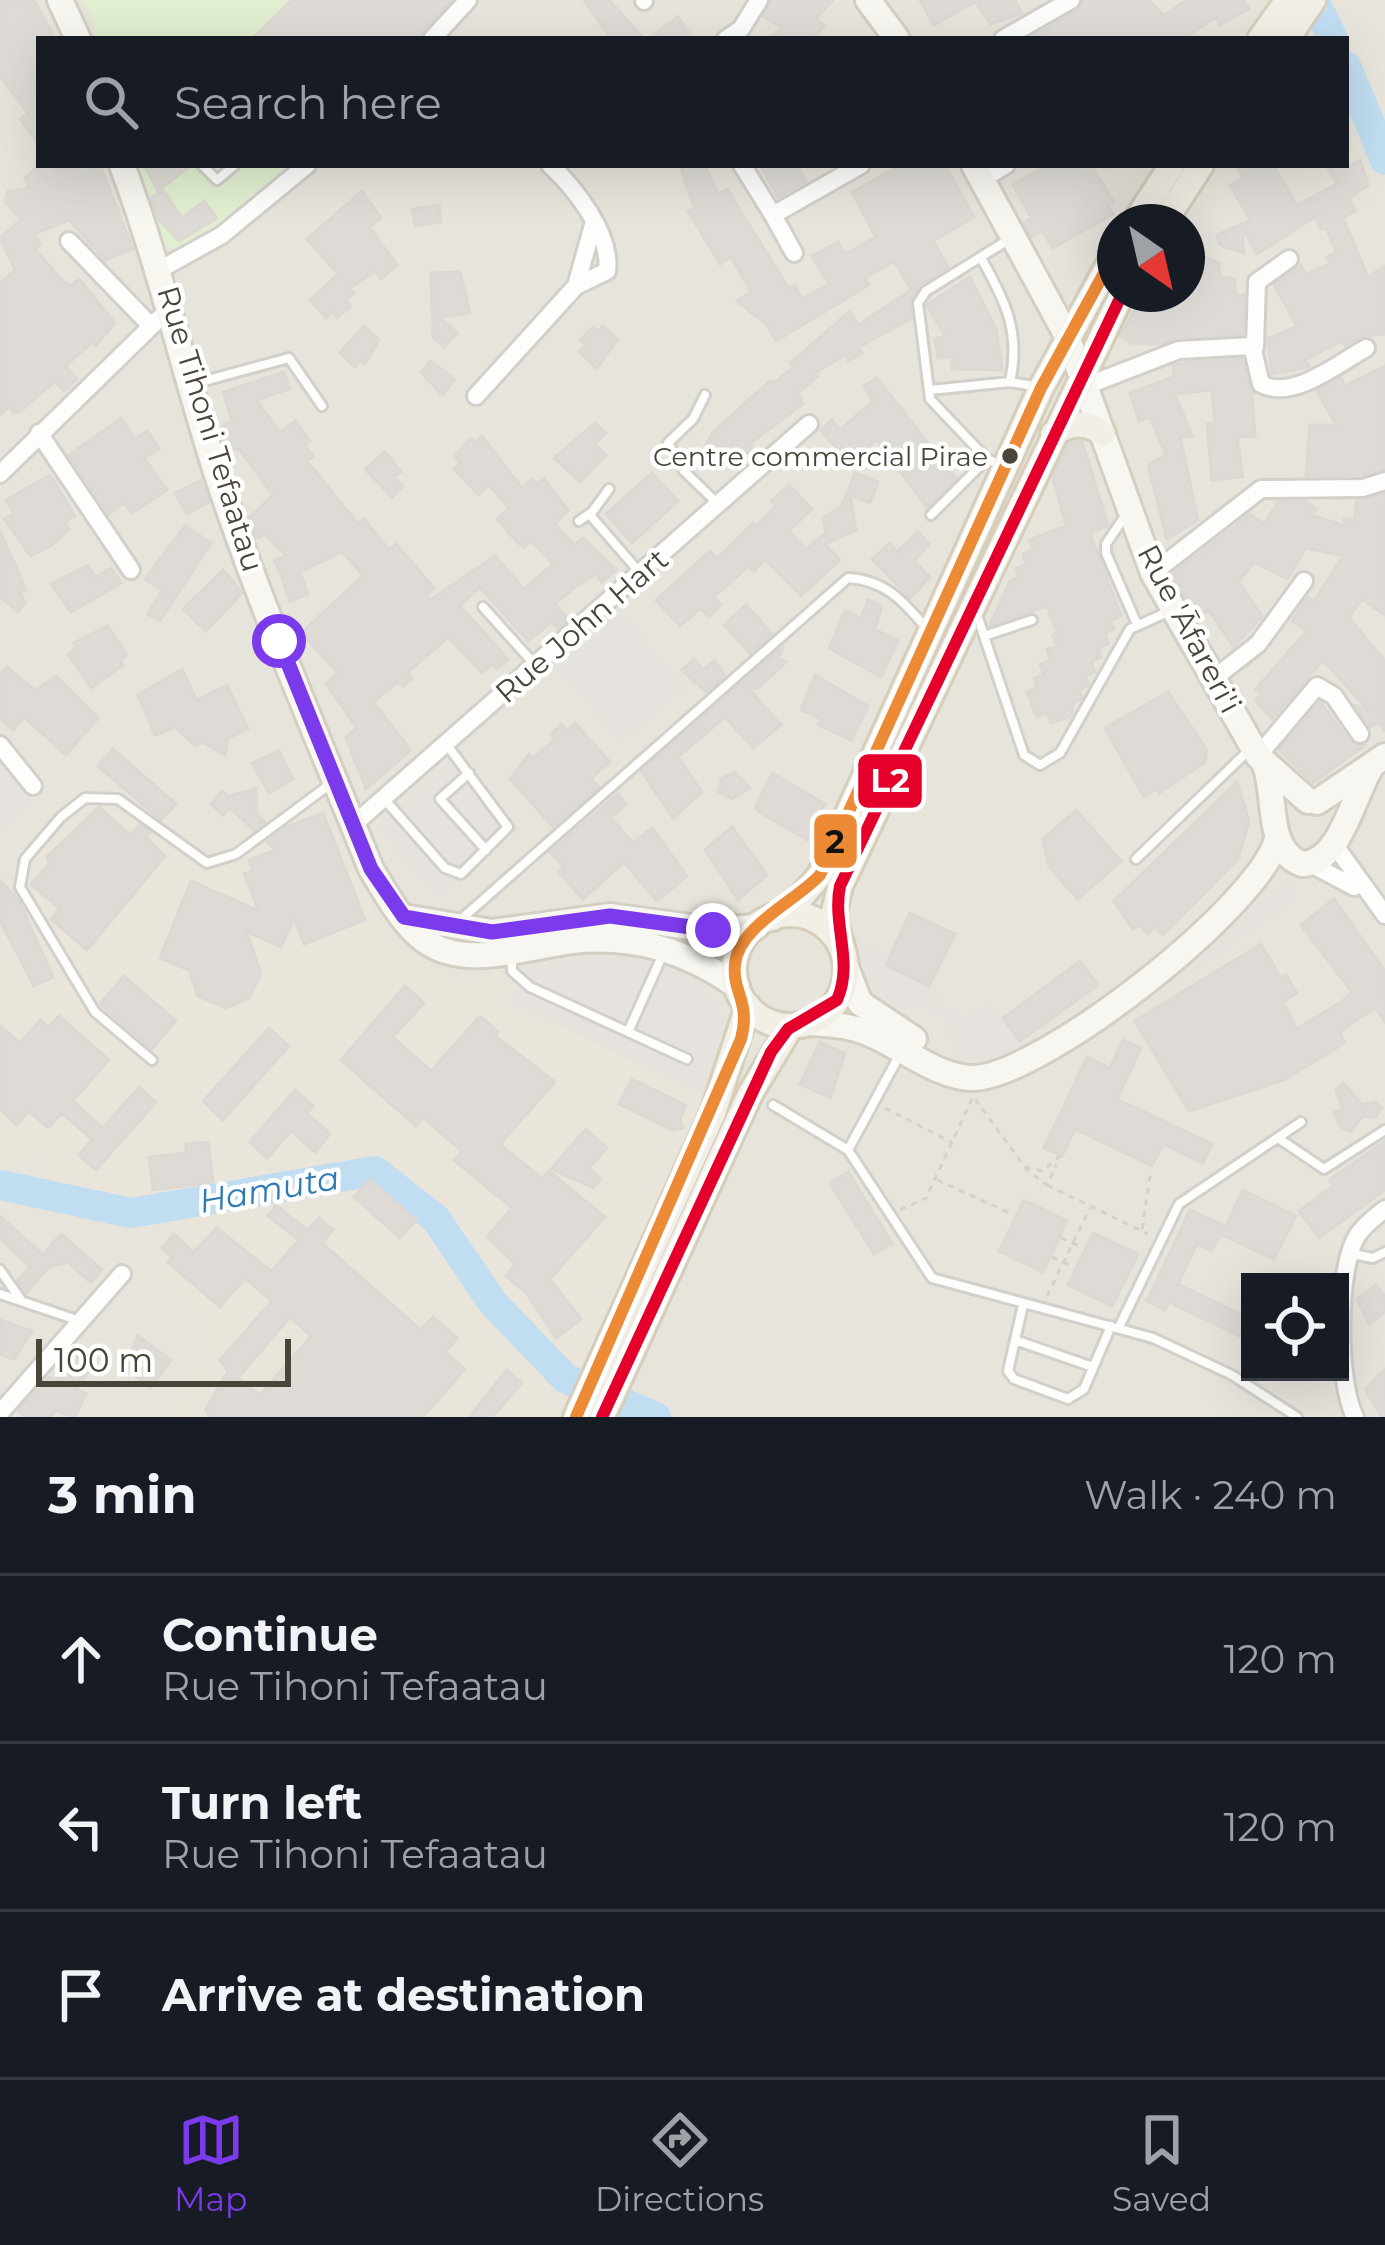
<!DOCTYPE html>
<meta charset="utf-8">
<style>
:root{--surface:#171b24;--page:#242831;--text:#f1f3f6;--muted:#9ea1a6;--line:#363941;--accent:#7c3aed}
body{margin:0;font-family:Montserrat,sans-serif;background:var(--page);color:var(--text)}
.controls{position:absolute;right:36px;bottom:36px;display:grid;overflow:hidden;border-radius:0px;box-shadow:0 12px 48px #0002}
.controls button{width:108px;height:108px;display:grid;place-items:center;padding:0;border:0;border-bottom:3px solid var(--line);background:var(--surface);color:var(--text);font:60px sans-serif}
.compass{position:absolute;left:1097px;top:204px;width:108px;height:108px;border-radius:50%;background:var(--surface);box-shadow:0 12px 48px #0002;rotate:146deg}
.scale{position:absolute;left:36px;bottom:30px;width:255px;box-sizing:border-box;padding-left:12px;border:6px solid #4b4439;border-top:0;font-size:33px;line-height:42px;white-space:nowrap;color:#4b4439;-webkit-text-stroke:9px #fff;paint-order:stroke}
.stop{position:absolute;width:36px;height:36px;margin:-27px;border:9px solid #7c3aed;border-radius:50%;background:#fff}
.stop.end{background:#7c3aed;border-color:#fff;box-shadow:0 3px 12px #0008}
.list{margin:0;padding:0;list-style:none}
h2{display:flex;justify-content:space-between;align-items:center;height:156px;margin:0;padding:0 48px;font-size:51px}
h2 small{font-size:39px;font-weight:400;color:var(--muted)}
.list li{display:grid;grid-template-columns:78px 1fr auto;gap:36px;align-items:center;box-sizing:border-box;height:168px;padding:0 48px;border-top:3px solid var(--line)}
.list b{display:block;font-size:45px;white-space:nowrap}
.list p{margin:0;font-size:39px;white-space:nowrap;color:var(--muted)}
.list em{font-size:39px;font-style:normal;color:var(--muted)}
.icon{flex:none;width:66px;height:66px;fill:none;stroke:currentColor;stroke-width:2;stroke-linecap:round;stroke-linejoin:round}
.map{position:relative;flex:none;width:1385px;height:1417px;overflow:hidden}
.search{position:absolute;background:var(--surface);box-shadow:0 12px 48px #0002;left:36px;right:36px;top:36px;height:132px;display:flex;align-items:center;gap:30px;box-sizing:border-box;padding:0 42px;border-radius:0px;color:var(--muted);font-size:45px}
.sheet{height:660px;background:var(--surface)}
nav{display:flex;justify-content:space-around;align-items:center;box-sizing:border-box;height:168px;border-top:3px solid var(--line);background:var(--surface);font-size:33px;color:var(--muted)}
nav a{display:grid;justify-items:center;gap:6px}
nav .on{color:var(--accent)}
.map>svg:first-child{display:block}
</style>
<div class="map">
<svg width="1385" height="1417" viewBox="0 0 1385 1417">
<rect width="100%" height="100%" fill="#f4f2ee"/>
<!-- residential -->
<path fill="#e7e4dc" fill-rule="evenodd" d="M0 0H1385V1417H0ZM39 39H1346V165H39ZM1115 222H1187V294H1115ZM1250 1282H1340V1372H1250Z"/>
<!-- education -->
<path fill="#eae5da" d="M76 791 168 839 216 854 320 801 390 942 457 981 531 969 506 1001 702 1094 562 1417H172L212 1329 152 1264 185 1223 50 1181 39 1152 0 1171V885L14 880Z"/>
<!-- green -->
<path fill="#e1eecf" d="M80 0H455L421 39H97L91 14Z
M128 165H293L184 253 156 241Z"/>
<!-- parking -->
<path fill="#e6e3df" d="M623 612 687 688 621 744 555 667Z
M457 754 521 830 439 899 377 829Z
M0 761 32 801 0 835Z
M1288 881 1300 899 1145 1007 1138 998 1249 921 1243 912Z
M844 929 889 958 886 965 941 992 936 1003 969 1016 989 1001 1023 1046 991 1060 953 1057 946 1021 913 1003 896 1015 865 1000Z
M643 952 701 975 729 1026 702 1094 505 1001 531 969 586 955Z"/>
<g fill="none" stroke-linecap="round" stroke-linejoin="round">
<!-- river -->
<path stroke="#c0ddf1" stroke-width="30" d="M1314 0 1333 39
M1346 66 1385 160
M0 1185 131 1213 375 1171 436 1219 493 1303 565 1378 656 1417"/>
</g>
<!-- building -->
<path fill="#dedbd6" stroke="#dcd9d4" stroke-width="3" fill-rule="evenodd" d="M0 0H34L55 39H39V144L20 119 28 113 0 76Z
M292 0H451L416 39H252Z
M584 0H609L644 39H611Z
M772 0H833L816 18 824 26 813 39H768L782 28 764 16Z
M920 0H978L934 25Z
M984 0H1015L1022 13 991 24 977 4Z
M1084 0H1149L1164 15 1187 0H1243L1249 9 1220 25 1216 17 1183 39H1029L1077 11Z
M678 17 693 39H648Z
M1360 160 1368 185 1349 198 1356 210 1343 218 1368 277 1385 266V334L1360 337 1345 346 1342 341 1305 360 1309 367 1272 374 1268 339 1297 326 1274 285 1301 266 1306 275 1330 263 1327 257 1336 252 1326 227 1321 229 1315 217 1257 254 1242 227 1244 253 1220 245 1217 235 1250 220 1230 185 1243 178 1235 165H1273L1297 205 1337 184 1326 165 1351 166Z
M39 165H100L133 249 105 260 69 220 34 234 41 245 35 249 62 280 71 286 79 279 115 323 96 345 93 342 65 366 77 379 64 391 55 381 21 411 14 413 9 407 0 415V284L15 270 0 238 21 219 5 202 8 191 29 188 25 178Z
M144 165H191L158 191Z
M680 165H705L718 194 727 189 789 289 795 286 802 299 829 284 812 256 838 242 845 254 876 237 852 192 901 165H945L974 217 933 241 948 267 919 286 910 300 912 318 859 347 862 353 848 361 845 355 815 373 818 376 798 393 803 404 752 442 751 450 732 467 706 445 713 432 770 381 773 384 794 367 790 363 850 311 858 325 911 290 894 261 865 278 869 285 776 341 767 325 737 301 751 292 731 256 720 264 688 211 694 208Z
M760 165H797L806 181 778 197Z
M1048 165H1091L1114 202 1108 206 1113 214 1053 248 1042 231 1032 237 1024 223 1032 218 1013 185Z
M163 190 182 218 204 201 217 218 179 241 159 220 151 198Z
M362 191 381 218 369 227 397 265 381 279 375 271 350 288 354 293 346 300 351 306 337 318 332 312 326 318 310 300 338 274 307 239Z
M439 205 441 222 415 226 412 209Z
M1187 248 1219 263 1220 277 1235 279 1236 296 1244 295 1243 334 1160 344 1131 343 1120 336 1144 294H1187Z
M460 272 470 313 439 317 457 333 444 347 433 337 431 273Z
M970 277 996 329 1002 370 952 369V356L938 358 935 339 945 336 927 305Z
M364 326 379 340 365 364 360 360 355 367 340 353Z
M603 326 618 339 597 368 579 352 586 345 580 340 593 327 598 331Z
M1242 359 1252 393 1255 436 1237 437 1243 477 1212 480 1207 424 1215 423 1212 390 1175 394 1192 436 1180 437 1198 520 1167 539 1148 465 1166 455 1150 417 1139 421 1130 393 1174 377 1173 366 1182 363Z
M430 361 455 379 442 395 421 372Z
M1385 366V469L1361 475 1306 476 1310 425H1336L1317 391 1341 378 1345 386Z
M284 372 289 389 256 400 280 432 295 421 310 441 304 445 313 456 307 461 358 524 364 519 389 550 396 544 434 588 427 595 430 600 495 556 524 589 553 564 531 540 524 547 517 542 497 519 509 508 488 484 479 495 454 469 460 463 454 456 471 438 475 443 482 436 522 488 532 479 536 484 544 479 568 510 555 524 574 545 583 538 616 570 602 582 596 574 576 586 555 604 568 619 558 628 552 622 528 641 480 587 460 606 508 659 497 669 492 664 482 673 448 637 407 673 412 678 403 687 398 682 373 702 411 750 366 789 346 737 357 728 326 684 338 673 301 633 367 572 362 574 342 552 300 572 308 594 290 601 275 560 286 556 265 534 256 538 249 518 273 495 239 449 227 452 223 438 229 436 222 427 232 420 223 392Z
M877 378 956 479 927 507 876 440 849 464 821 430 832 420 840 430 873 401 864 386Z
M121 418 135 439 147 431 152 437 159 449 144 458 167 490 132 513 124 503 109 514 69 455Z
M595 423 606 433 595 444 606 455 580 482 554 458Z
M1082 441 1108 526 1090 533 1121 616 1110 620 1114 629 1105 633 1108 644 1098 648 1101 657 1091 662 1095 672 1085 676 1089 685 1079 690 1082 698 1073 704 1072 716 1051 723 1047 713 1037 717 1027 692 1037 687 1034 678 1044 674 1040 664 1050 660 1047 649 1057 646 1053 635 1058 633 1047 606 990 625 1010 581 1019 578 1016 568 1026 564 1023 554 1033 550 1029 540 1066 526 1053 477 1069 444Z
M385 452 401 472 394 477 403 486 392 497 365 469Z
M652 473 678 501 632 543 606 514Z
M855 473 878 482 870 503 850 495 856 530 825 544 840 560 801 596 765 560 754 571 749 566 714 597 721 605 709 617 701 608 680 626 656 600 710 551 717 559 753 523 757 526 776 505 771 501 789 485 812 509 789 531 806 550 826 532 823 518 842 506Z
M50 475 75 516 65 522 69 529 52 545 31 556 4 519 14 514 6 500Z
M201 480 209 502 187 514 175 493Z
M1385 494V615L1362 599 1349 618 1385 661V730L1378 722 1370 727 1356 706 1368 710 1323 660 1272 719 1256 701 1261 694 1255 690 1307 631 1292 621 1308 597 1314 601 1343 556 1306 548 1287 579 1254 562 1239 582 1262 616 1234 647 1208 610 1198 618 1173 574 1250 514 1264 524 1278 502 1305 501 1316 509 1312 515 1345 526 1344 519 1354 520 1357 501Z
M185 526 211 543 160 621 148 614 162 590 145 579Z
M0 531 26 590 20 593 25 603 18 612 0 596Z
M918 532 929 544 914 561 930 577 910 598 872 559 890 543 897 552Z
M87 566 96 577 111 568 121 583 71 612 51 584Z
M223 570 242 593 206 631 183 609Z
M868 600 882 606 875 630 898 640 881 677 829 648 845 611 861 618Z
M746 605 772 634 750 653 724 625Z
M108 626 127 655 120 660 123 665 91 688 68 654 76 647 74 643Z
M784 646 778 658 786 662 757 689 744 683 781 725 753 748 725 717 678 757 702 792 673 818 641 771Z
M694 659 703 670 714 661 725 675 706 692 682 670Z
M7 667 35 691 56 676 98 718 66 755 24 717 13 730 0 718V676Z
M182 669 197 700 227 685 248 729 228 738 225 755 203 742 195 746 175 727 155 735 138 695Z
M815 675 868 706 851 740 818 725 821 719 801 710Z
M1168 692 1207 750 1205 762 1159 793 1157 789 1144 797 1105 728Z
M1320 702 1350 742 1365 745 1313 783 1279 750Z
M575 723 610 762 591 778 599 787 553 827 510 779 529 754 533 759 555 739 551 734 561 724 567 730Z
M113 749 176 804 161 820 98 766Z
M279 751 293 779 269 793 252 763Z
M735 772 750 788 732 799 718 792 722 778Z
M772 773 825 804 807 840 755 809Z
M1237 782 1249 821 1238 859 1163 935 1155 926 1148 934 1139 924 1133 929 1114 901Z
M256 789V814L265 822 254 830 230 808 223 815 211 804 222 791 228 796Z
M618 794 626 804 611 818 633 843 652 828 687 876 657 901 624 862 583 899 558 872 564 867 550 852Z
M99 807 130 835 140 825 150 832 146 837 165 856 87 950 51 919 60 909 31 884 49 864 47 857Z
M1076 810 1121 861 1078 899 1049 867 1043 839Z
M323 813 365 920 304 944 294 918 281 947 246 931 261 974 249 998 226 1008 198 996 189 970 160 958 191 881 259 911 244 874 253 870 249 860 276 850 267 842 286 827Z
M732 827 767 875 738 900 705 850Z
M0 880 19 901 53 977 34 986 0 921Z
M1334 899 1385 971V1022L1375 1008 1340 1031 1344 1042 1335 1049 1284 1080 1189 1111 1135 1021 1261 944 1281 978 1286 975 1297 993 1283 1002 1297 1029 1344 1000 1352 992 1301 925Z
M910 913 955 934 929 986 886 965Z
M1080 961 1098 985 1020 1041 1003 1018Z
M124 976 176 1021 152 1049 100 1004Z
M405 986 424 1003 393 1037 431 1071 480 1016 498 1032 495 1036 555 1082 500 1144 542 1179 549 1171 605 1217 550 1279 581 1319 556 1338 527 1294 506 1276 515 1264 487 1237 512 1208 454 1160 462 1151 423 1117 416 1126 341 1060Z
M59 1016 109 1060 73 1101 103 1128 139 1087 156 1102 96 1170 79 1155 92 1139 62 1113 48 1128 29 1111 17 1125 0 1109V1026L20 1043 40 1020 48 1027Z
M269 1028 289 1046 223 1120 203 1101Z
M1123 1040 1141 1048 1117 1099 1212 1144 1203 1163 1163 1144 1152 1166 1075 1129 1062 1156 1044 1148 1087 1057 1110 1068Z
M820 1042 845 1054 830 1098 800 1084Z
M632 1079 686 1106 680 1119 683 1128 672 1130 619 1104Z
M1343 1083 1363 1105 1375 1102 1381 1108 1375 1118 1363 1116 1350 1132 1341 1128 1334 1111 1343 1110 1336 1090Z
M295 1090 313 1106 307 1113 330 1134 315 1152 291 1131 267 1158 250 1142Z
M586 1129 607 1148 589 1168 601 1179 593 1188 551 1169Z
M1385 1141V1190L1319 1238 1299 1211 1333 1186 1329 1180Z
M208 1142 213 1182 153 1190 149 1157 186 1153V1144Z
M848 1172 892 1243 874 1254 830 1183Z
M370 1180 416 1220 400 1238 354 1197Z
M1243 1190 1296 1216 1274 1259 1222 1235Z
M1024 1200 1067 1221 1043 1272 999 1251Z
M276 1205 307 1230 319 1218 333 1230 322 1243 421 1330 433 1317 457 1338 445 1352 465 1369 423 1417H209L206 1409 228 1371 220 1360 272 1301 245 1278 220 1307 168 1262 172 1258 162 1248 174 1234 193 1252 217 1228 271 1271 299 1240 268 1216ZM290 1317 311 1336 260 1395 238 1378Z
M1190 1210 1225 1226 1212 1251 1197 1244 1178 1284 1250 1319V1341L1169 1302 1165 1310 1147 1301Z
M0 1216 43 1255 61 1234 102 1270 91 1283 68 1262 49 1267 26 1293 17 1281 30 1267 0 1238Z
M1093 1233 1138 1254 1112 1306 1068 1285Z
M1376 1285 1385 1296V1312L1369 1324 1357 1299Z
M0 1320 32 1331 14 1359 0 1354Z
M138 1336 171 1360 151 1388 125 1368Z
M75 1352 94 1364 76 1389 86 1394 75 1417 56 1411 50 1417H25L18 1411 49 1377 56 1380Z
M1385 1369V1417H1382L1365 1389Z
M507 1370 522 1383 492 1417H469Z"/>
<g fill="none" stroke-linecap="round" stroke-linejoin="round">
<defs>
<path id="lane" d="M202 165 217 180 235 165
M981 258C1005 300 1021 332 1010 382
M193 384 289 358 322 406
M930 390 1010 382 1034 386
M705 395 693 419 668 443 684 471 717 503
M1003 466 987 459 930 399 918 303 926 291 1008 240
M609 489 590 515 641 574
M931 515 987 459
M1125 516 1106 544V553L1136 622
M579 521 589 514
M483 607 536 666
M976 612 1024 755 1040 765 1060 753 1130 629 1170 611
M984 636 1032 620
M469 773 440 799 486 850
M385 800 445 868 461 874 508 827 447 745
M1136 859 1247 752
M458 922 848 578C886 580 904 602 928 630
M512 959V971L530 987 687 1059
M628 1032 663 954
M152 1060 95 1012 20 887 25 859 61 817 85 798 118 799 207 863 236 854 329 785
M773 1105 848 1150 932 1278 1153 1338 1232 1375 1297 1417
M1278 1138 1324 1169 1385 1130
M848 1150 899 1056
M1352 1254 1373 1258 1385 1252
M0 1270 21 1300
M0 1294 77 1320
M1023 1305 1008 1371 1014 1379 1068 1399 1084 1389 1111 1326
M1119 1327 1179 1204 1301 1122
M1015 1340 1093 1367"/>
<path id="street" d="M644 0V1
M432 39 468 0
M726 39 741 29 759 0
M1003 39 1071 0
M742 165 773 215 861 165
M982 179 1006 165
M773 215 794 253
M69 241 150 325
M161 269 222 235 307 165
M576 286 593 225
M1255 347 1257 282 1289 259
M1086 386 1179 350 1252 346 1261 384C1292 401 1338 364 1366 348
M476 396 576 286 607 271C612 235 575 188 550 165
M39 433 131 570
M0 474 170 308
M1153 573 1261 489 1363 488 1385 481
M1213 679 1258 644 1304 581
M0 745 33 786
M1258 756 1317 686 1334 696 1360 734
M353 825 809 424
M1336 847 1385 915
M1311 864 1354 887
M0 1413 122 1274
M1355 1417C1337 1382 1336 1270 1357 1236 1363 1226 1375 1217 1385 1209"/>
<path id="secondary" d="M60 0 78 39
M868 0 897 39
M122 165C161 269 184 373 218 478 262 611 319 740 371 869 386 893 403 926 427 942 467 970 530 946 572 941 634 934 687 951 737 986
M974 165 1067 336 1153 573 1258 756 1308 801
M1265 765C1277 798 1265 850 1302 864 1339 864 1352 800 1370 769
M1317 802 1385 756
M404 917 492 932 610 916 713 930 756 927
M846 967 860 1003 914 1039
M809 1023C827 1024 845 1025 863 1031 897 1043 936 1078 973 1078 1041 1077 1260 906 1277 839"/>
<path id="primary" d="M1260 39 1288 0
M1287 39 1313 0
M1135 222 1172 165
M1164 222 1201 165
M1053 434C1070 423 1086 420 1103 434
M734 970a56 56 0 1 1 112 0a56 56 0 1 1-112 0Z
M773 918 795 904 820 875 1041 388 1115 253
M844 954 833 916 840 886 1122 294
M576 1417 713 1113 748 1006
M602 1417 750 1094 791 1026"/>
</defs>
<!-- lane casing -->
<use href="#lane" stroke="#d2d0cb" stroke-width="14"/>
<!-- street casing -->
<use href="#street" stroke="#d2d0cb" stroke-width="22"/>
<!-- secondary casing -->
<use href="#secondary" stroke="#d3cfc5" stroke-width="30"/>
<!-- primary casing -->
<use href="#primary" stroke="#d6cebb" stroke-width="30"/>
<!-- path -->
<path stroke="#d3d2cc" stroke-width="3" stroke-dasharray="6 6" stroke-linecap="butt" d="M975 1099 1025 1167 1042 1171 1060 1156
M885 1108 951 1142
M1024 1168 1047 1185 1056 1165
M937 1180 1012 1214
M1047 1185 1148 1234
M900 1210 926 1198 973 1097
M1142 1229 1151 1170
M1061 1238 1081 1247
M1052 1257 1074 1267
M1047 1296 1090 1208"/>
<!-- lane -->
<use href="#lane" stroke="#fdfdfc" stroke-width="8"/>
<!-- street -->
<use href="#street" stroke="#fdfdfc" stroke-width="16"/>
<!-- secondary -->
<use href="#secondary" stroke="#f7f6f1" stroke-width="24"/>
<!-- primary -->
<use href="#primary" stroke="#f2efe6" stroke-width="24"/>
<defs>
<path id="bus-1" d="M576 1417 741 1039C751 1001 732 993 735 964 739 926 796 901 820 875L1041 388 1115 253"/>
<path id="bus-2" d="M602 1417 771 1052 788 1029 837 1000C854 962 832 925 840 886L1122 294"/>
</defs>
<!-- bus-1 casing -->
<use href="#bus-1" stroke="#fff" stroke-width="21"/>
<!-- bus-2 casing -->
<use href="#bus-2" stroke="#fff" stroke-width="21"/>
<!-- bus-1 -->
<use href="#bus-1" stroke="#ed8a36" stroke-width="12"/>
<!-- bus-2 -->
<use href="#bus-2" stroke="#e4002b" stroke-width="12"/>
</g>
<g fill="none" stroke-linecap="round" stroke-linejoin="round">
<!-- route -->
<path stroke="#7c3aed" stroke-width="15" d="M279 641 371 869 404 917 492 932 610 916 713 930"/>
</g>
<!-- markers -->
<circle fill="#4b4439" stroke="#fff" stroke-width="4.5" cx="1010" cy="456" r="10"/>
<g text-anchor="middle" stroke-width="9" stroke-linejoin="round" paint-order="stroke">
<!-- bus labels -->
<g font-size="27" fill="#4b4439" stroke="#fff" text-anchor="end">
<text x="988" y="466">Centre commercial Pirae</text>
</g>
<!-- street labels -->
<g font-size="30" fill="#4b4439" stroke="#fff">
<text transform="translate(210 429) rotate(73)" y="10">Rue Tihoni Tefaatau</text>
<text transform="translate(582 626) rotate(-41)" y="10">Rue John Hart</text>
<text transform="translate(1189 629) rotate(62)" y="10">Rue 'Āfareri'i</text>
</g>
<!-- water labels -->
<g font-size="33" font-style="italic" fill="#2e7ab2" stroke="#fff">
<text transform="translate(269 1189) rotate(-10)" y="12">Hamuta</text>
</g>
</g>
<g stroke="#fff" stroke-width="4.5">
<rect x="856" y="752" width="68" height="58" rx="12" fill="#e4002b"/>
<rect x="812" y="812" width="47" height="58" rx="12" fill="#ed8a36"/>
</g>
<g font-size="33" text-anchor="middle" font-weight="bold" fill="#fff">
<text x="890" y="792">L2</text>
</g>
<g font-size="33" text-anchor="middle" font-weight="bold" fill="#111">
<text x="835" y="853">2</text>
</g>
</svg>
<div class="controls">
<button><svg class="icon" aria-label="locate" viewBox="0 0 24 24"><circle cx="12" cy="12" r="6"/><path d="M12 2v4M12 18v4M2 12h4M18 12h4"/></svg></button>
</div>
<svg class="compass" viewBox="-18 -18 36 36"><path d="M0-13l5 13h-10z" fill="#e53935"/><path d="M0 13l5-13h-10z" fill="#9ea1a6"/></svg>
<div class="scale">100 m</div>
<div class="stop" style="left:279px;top:641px"></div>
<div class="stop end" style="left:713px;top:930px"></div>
<div class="search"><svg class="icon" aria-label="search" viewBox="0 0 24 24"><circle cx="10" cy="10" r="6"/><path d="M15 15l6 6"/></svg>Search here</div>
</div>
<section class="sheet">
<h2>3 min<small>Walk · 240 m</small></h2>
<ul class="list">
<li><svg class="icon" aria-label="ahead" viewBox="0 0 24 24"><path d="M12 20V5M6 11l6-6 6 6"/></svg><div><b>Continue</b><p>Rue Tihoni Tefaatau</p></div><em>120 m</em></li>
<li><svg class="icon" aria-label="left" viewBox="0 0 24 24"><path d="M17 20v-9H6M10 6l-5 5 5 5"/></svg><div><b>Turn left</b><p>Rue Tihoni Tefaatau</p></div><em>120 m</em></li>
<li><svg class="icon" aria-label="arrive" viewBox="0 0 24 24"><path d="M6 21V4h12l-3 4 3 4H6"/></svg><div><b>Arrive at destination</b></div></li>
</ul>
</section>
<nav>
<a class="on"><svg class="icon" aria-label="map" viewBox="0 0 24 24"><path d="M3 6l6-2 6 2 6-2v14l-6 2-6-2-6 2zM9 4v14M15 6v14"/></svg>Map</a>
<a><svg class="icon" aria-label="directions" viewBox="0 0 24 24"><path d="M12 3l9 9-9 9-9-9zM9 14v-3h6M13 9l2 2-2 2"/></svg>Directions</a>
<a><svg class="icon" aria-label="saved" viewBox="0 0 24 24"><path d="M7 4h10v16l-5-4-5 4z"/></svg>Saved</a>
</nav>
